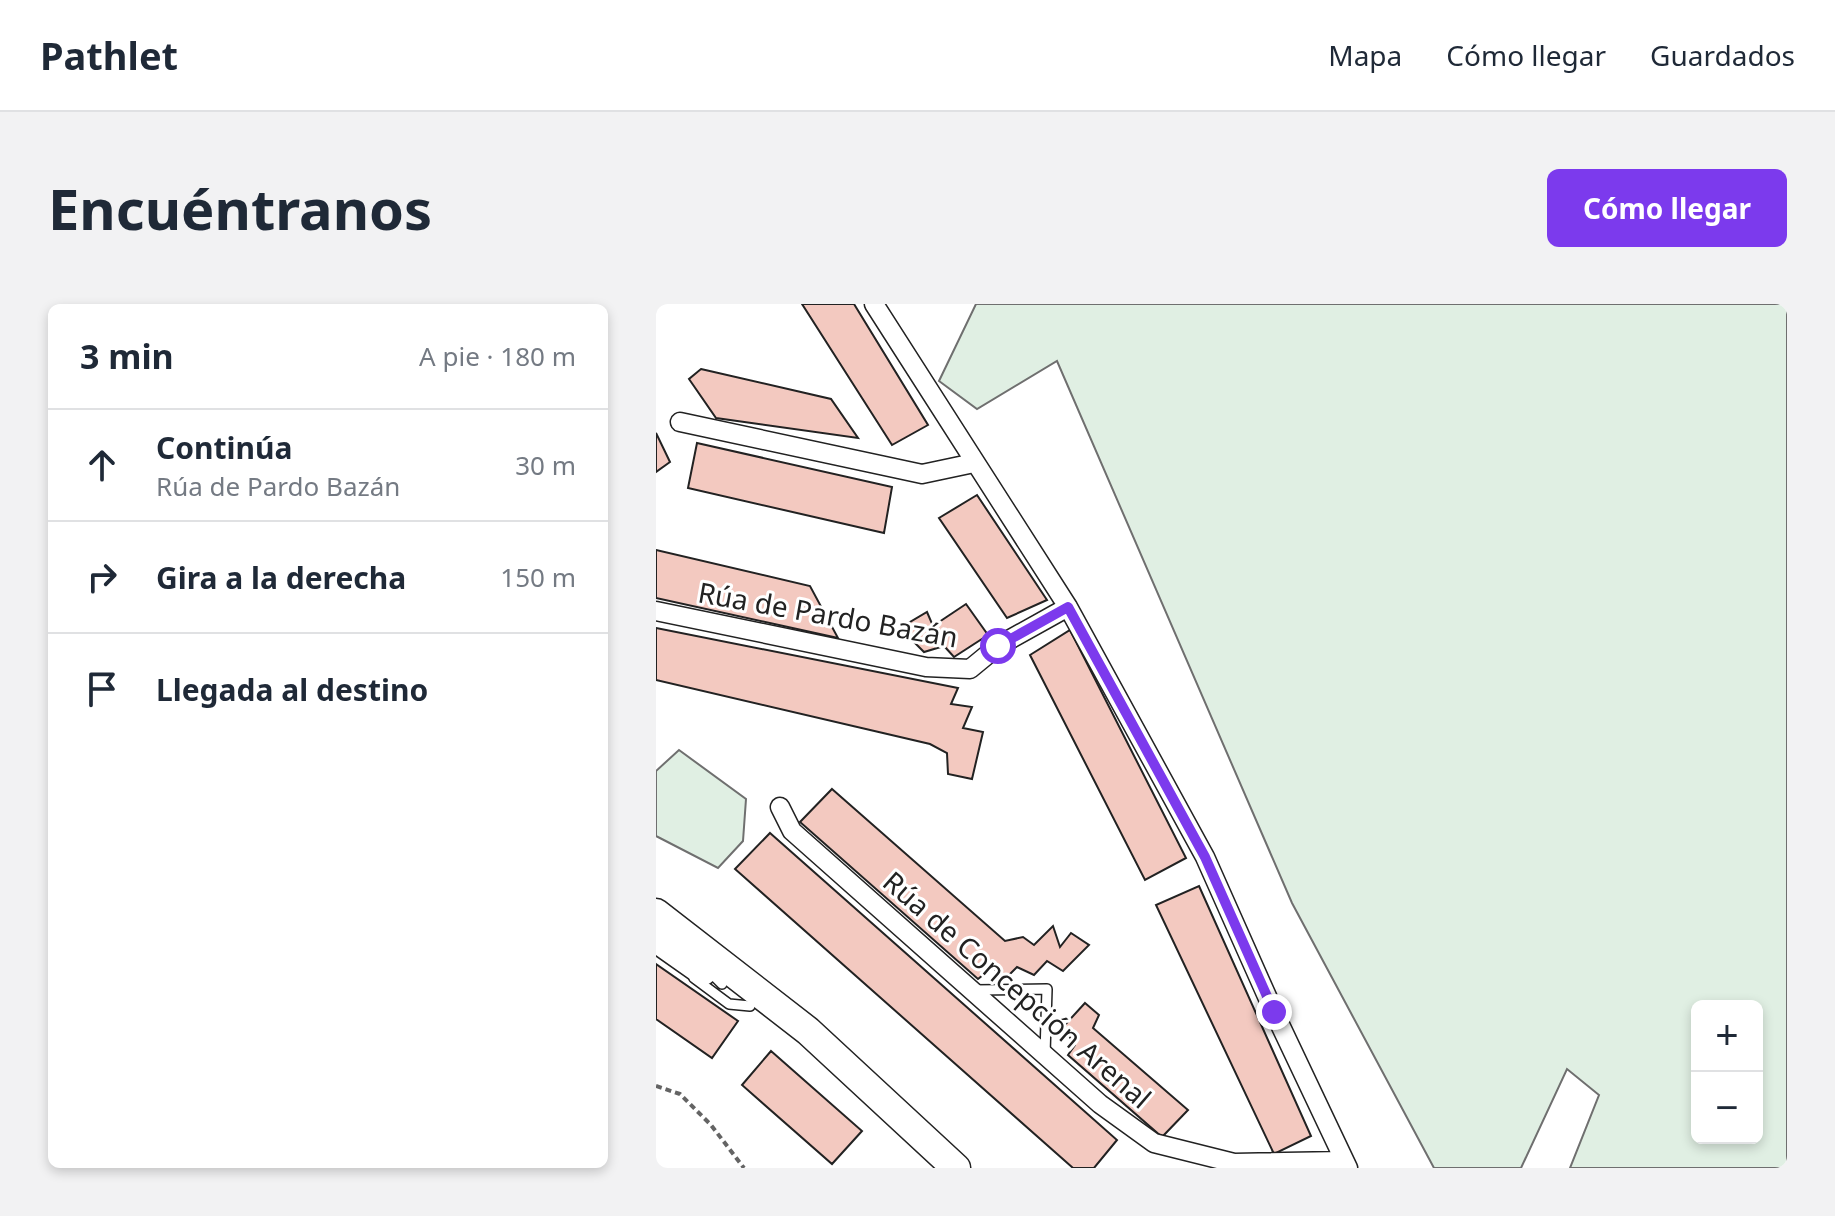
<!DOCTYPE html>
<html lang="es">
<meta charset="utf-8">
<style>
:root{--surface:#fff;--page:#f2f2f3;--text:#1f2937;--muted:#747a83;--line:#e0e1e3;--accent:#7c3aed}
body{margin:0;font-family:"Noto Sans",sans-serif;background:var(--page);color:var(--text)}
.controls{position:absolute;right:24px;bottom:24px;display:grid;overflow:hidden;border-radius:12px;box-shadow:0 4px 12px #0003}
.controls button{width:72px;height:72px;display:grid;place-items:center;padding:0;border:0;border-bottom:2px solid var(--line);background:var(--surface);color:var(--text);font:40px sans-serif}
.stop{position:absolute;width:24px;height:24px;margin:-18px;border:6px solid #7c3aed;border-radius:50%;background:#fff}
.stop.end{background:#7c3aed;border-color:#fff;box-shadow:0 2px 8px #0008}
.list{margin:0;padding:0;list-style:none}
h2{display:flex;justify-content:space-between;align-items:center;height:104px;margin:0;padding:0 32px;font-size:34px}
h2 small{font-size:26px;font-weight:400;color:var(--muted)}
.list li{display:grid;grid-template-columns:52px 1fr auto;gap:24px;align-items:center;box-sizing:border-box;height:112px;padding:0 32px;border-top:2px solid var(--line)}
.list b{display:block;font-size:30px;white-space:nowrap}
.list p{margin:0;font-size:26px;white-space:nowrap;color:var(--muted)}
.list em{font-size:26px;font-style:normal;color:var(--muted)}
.icon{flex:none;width:44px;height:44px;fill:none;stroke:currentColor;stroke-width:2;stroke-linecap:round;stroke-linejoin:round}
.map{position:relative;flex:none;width:1131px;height:864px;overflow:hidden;border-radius:12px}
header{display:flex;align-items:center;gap:48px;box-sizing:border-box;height:112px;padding:0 40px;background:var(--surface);border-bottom:2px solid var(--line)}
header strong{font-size:38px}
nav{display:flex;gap:44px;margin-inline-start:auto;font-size:28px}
.intro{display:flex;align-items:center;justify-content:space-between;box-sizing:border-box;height:192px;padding:0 48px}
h1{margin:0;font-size:56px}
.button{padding:20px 36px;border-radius:12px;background:var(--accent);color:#fff;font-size:28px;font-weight:700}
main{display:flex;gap:48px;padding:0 48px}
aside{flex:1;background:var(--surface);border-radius:12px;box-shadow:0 4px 12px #0003}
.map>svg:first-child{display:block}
</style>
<header>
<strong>Pathlet</strong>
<nav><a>Mapa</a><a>Cómo llegar</a><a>Guardados</a></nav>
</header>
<div class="intro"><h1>Encuéntranos</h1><a class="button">Cómo llegar</a></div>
<main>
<aside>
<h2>3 min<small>A pie · 180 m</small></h2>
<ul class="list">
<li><svg class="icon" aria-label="ahead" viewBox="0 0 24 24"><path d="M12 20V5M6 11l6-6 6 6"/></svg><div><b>Continúa</b><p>Rúa de Pardo Bazán</p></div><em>30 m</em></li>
<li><svg class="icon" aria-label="right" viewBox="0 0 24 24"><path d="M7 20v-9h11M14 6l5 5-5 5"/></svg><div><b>Gira a la derecha</b></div><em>150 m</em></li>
<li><svg class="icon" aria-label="arrive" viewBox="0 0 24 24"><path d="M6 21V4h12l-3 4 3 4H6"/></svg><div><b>Llegada al destino</b></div></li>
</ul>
</aside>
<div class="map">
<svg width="1131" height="864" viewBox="0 0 1131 864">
<rect width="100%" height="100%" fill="#fff"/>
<!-- green -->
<path fill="#e0efe3" stroke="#6f6f6f" stroke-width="2" fill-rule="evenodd" d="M320 0H1131V864H914L943 791 911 765 865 864H778L636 599 401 57 321 105 283 77ZM1101 702V834H1041V702Z
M23 446 90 495 87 537 62 564 0 532V467Z"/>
<!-- building -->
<path fill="#f3c9c0" stroke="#222" stroke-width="2" d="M146 0H198L272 121 236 141Z
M45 65 175 95 202 134 60 114 33 75Z
M0 129 14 158 0 168Z
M41 139 236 183 228 229 32 184Z
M321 191 391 296 351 314 283 214Z
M0 246 154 282 182 334 0 294Z
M310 300 332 331 298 353 288 342 268 348 244 324 271 308 277 322Z
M0 324 302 384 295 400 316 403 307 424 327 428 316 475 292 470 291 449 274 440 0 376Z
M414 326 530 554 489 576 374 351Z
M176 485 349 637 367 633 378 641 397 622 404 643 415 629 433 641 407 667 391 657 378 671 361 663 348 676 337 663 322 675 144 518Z
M114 529 461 836 438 864H417L79 565Z
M543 582 655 832 618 850 500 601Z
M0 660 82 717 56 754 0 715Z
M429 699 443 711 437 724 532 806 506 833 412 751 419 741 407 723Z
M115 747 206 827 176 860 86 781Z"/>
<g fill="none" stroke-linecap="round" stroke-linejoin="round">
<defs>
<path id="lane" d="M51 665 66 680
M38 674 73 700 94 702
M319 686 391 685 389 750"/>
<path id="street" d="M218 0 412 303 549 553 618 708 692 864
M24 118 266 170 318 159
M0 307 270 363 314 365 342 342 412 303
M124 503 136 527 444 800 498 839 578 859 687 857"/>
<path id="primary" d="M0 609 152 727 300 864
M0 634 47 667"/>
</defs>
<!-- lane casing -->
<use href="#lane" stroke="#222" stroke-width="12"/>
<!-- street casing -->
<use href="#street" stroke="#222" stroke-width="21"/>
<!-- primary casing -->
<use href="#primary" stroke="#222" stroke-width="31"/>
<!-- path -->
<path stroke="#646464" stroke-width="4" stroke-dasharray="6 4" stroke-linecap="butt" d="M0 782 24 790 55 821 88 864"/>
<!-- lane -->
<use href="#lane" stroke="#fff" stroke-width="9"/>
<!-- street -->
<use href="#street" stroke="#fff" stroke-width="18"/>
<!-- primary -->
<use href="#primary" stroke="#fff" stroke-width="28"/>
</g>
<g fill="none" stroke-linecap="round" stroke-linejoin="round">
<!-- route -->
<path stroke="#7c3aed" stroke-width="10" d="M342 342 412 303 549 553 618 708"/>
</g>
<g text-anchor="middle" stroke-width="6" stroke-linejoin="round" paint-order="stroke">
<!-- street labels -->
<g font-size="28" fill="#222" stroke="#fff">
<text transform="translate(172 311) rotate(10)" y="10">Rúa de Pardo Bazán</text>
<text transform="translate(361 686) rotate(41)" y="10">Rúa de Concepción Arenal</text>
</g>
</g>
</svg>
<div class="controls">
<button>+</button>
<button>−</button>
</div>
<div class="stop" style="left:342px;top:342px"></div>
<div class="stop end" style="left:618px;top:708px"></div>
</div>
</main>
